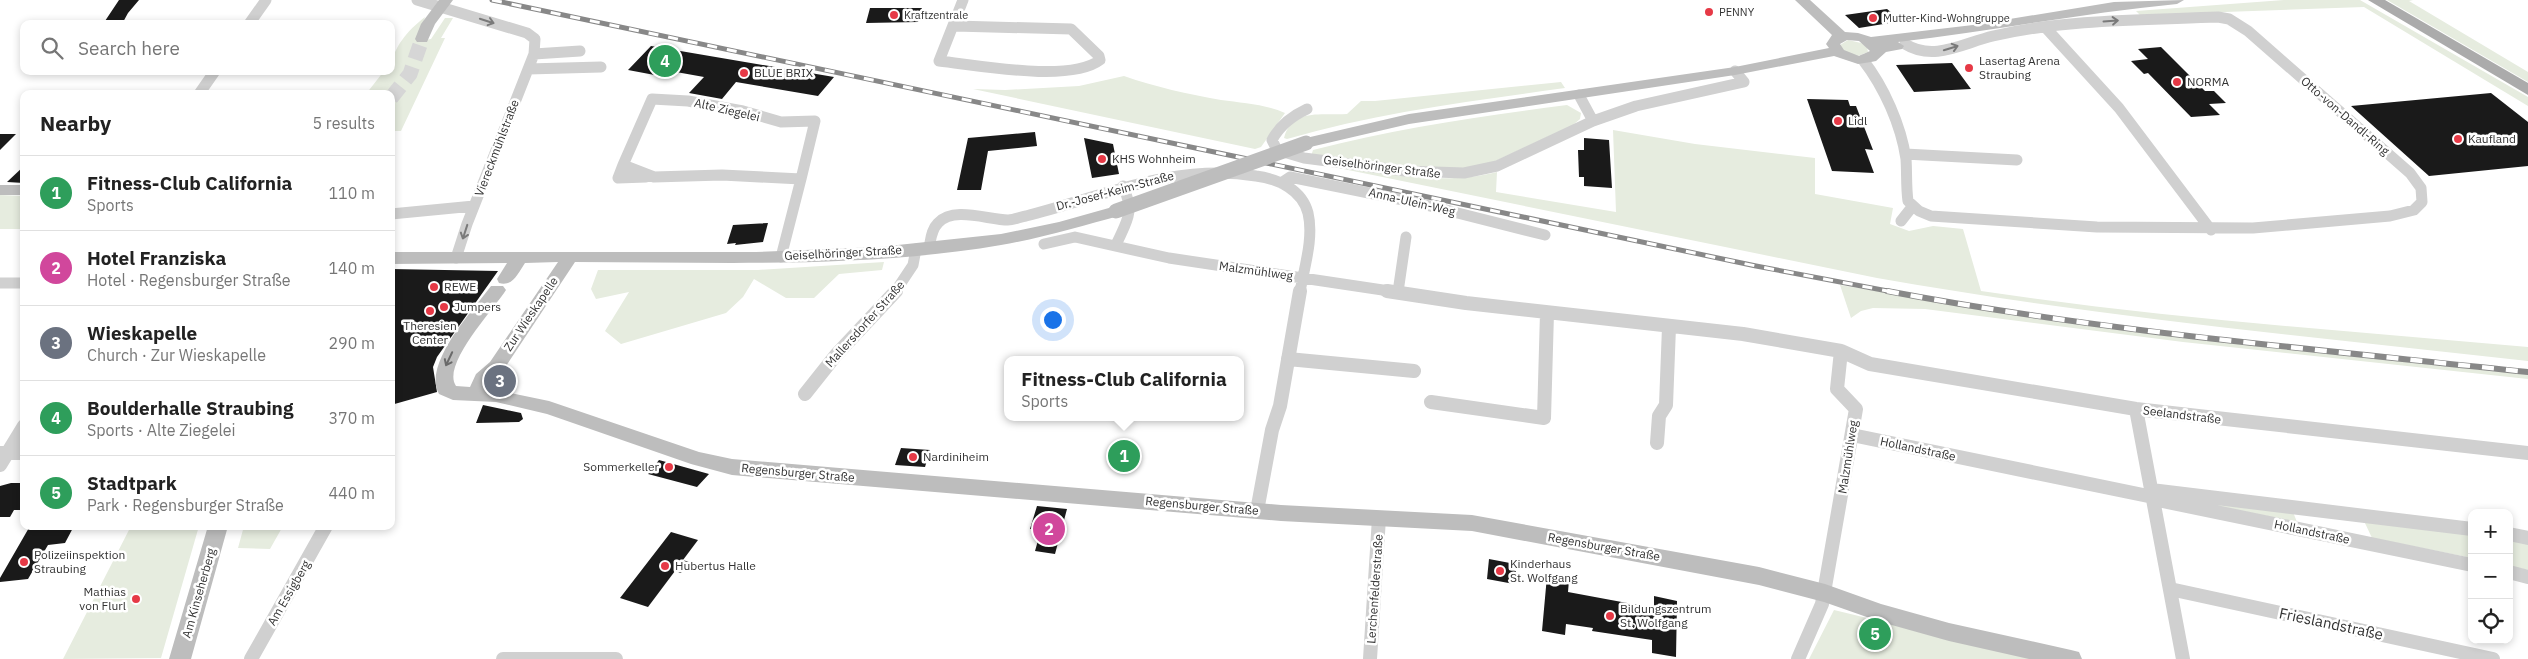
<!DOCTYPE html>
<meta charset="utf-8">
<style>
:root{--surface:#fff;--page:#f6f6f6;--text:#222;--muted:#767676;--line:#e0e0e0;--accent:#ea580c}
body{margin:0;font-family:"IBM Plex Sans",sans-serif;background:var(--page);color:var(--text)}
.controls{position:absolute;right:15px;bottom:15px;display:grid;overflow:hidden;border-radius:10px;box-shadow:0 2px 8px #0003}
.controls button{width:45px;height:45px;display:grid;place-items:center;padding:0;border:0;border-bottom:1px solid var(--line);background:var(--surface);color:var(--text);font:25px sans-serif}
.you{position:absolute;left:1052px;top:319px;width:18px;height:18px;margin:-12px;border:4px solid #fff;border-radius:50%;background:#1a73e8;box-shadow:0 0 0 8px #1a73e833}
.badge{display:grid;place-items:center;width:32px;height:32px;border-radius:50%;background:var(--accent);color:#fff;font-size:16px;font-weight:700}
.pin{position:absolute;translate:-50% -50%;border:2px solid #fff;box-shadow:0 1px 5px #0006}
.popup{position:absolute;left:1004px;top:356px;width:240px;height:65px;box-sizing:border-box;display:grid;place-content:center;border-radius:10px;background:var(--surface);filter:drop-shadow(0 1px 4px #0005);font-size:16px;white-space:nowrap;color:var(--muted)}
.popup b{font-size:19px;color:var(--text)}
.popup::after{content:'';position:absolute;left:50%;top:100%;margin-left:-10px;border:10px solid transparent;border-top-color:var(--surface)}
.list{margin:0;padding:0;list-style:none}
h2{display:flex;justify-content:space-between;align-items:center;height:65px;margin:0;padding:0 20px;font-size:21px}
h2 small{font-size:16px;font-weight:400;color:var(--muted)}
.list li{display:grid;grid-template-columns:32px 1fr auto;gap:15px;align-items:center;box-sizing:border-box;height:75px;padding:0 20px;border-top:1px solid var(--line)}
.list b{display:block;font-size:19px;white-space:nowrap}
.list p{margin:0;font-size:16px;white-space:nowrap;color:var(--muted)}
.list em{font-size:16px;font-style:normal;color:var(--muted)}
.icon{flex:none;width:28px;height:28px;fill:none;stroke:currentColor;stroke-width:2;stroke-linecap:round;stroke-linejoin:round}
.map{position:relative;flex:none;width:2528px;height:659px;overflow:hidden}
.search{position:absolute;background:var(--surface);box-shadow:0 2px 8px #0003;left:20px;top:20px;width:375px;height:55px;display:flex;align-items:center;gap:12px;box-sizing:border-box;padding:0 18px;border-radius:10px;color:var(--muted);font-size:19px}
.panel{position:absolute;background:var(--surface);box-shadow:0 2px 8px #0003;left:20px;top:90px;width:375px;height:440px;border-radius:10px}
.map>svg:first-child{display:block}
</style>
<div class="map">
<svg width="2528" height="659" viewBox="0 0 2528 659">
<rect width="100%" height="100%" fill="#fff"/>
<!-- green -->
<path fill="#e6ecdf" d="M2284 0H2360L2528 97V106L2364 7 2140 15 2136 11Z
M2387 0H2413L2409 1 2528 72V82Z
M425 17 418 41 431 39 445 18H453L441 38H445L401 131H391V94H366L384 71H391C391 49 408 30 425 17Z
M1848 40 1861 43 1867 47 1868 52 1858 56 1844 52 1840 45Z
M1124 76C1155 87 1188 94 1221 100 1242 103 1265 104 1285 113L1261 147 1255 149 973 89 1005 90 1079 86Z
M1561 82 1565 88C1472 101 1378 112 1287 139L1284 138C1292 107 1324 116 1347 114L1361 101H1375Z
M1567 105 1581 113 1580 119 1573 125 1489 164 1458 169 1438 170 1311 156 1313 150C1397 128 1481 116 1567 105Z
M1613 130 1695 144 1815 158V194L1893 208 1890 224 1909 231 1933 226 1963 229 1981 291C2162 318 2345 331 2528 347V361C2310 337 2092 316 1877 278L1304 161C1365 169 1437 188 1497 172L1496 192 1616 212Z
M0 195 24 196V229H0Z
M884 262 882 270 839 274 814 298H786L754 279 743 297 726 313 621 344 605 331 629 292 596 299 591 289 598 270H758Z
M1840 285 2058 321 2528 373V379L2183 342 1925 309 1873 308 1861 311 1851 318Z
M2198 502 2293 512 2297 522Z
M2364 521 2472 535V558L2372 538Z
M131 526H199L161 658 63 659Z
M244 526H283L270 549 238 548Z
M2509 540 2528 544V570L2509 566Z
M1834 610 2036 659H1809Z"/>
<!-- building -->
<path fill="#1a1a1a" d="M119 0H139L128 13 122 24H103Z
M870 8H922L918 22 866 23Z
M1887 9 1902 21 1859 28 1845 15Z
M651 46 834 77 818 96 736 82 722 99 689 93 704 77 665 70 660 76 628 70Z
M2161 47 2205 91H2214L2226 103 2209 104 2220 115 2191 117 2148 73 2144 74 2131 61 2148 59 2138 49Z
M1952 63 1971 89 1914 92 1896 65Z
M2491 93 2528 122V166L2429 176 2351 106Z
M1807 99 1848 100 1850 106H1856L1873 150 1865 149 1874 173 1832 171Z
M1035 132 1037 146 988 151 981 190H957L968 138Z
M0 134H16L0 150Z
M1084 138 1113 144 1119 174 1092 178Z
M1584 138 1609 140 1612 188 1584 186V177H1579L1578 150H1584Z
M24 166V183L7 182Z
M768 223 763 242 735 245 736 243 727 244 733 225Z
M391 269 498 271 437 357 433 367 437 392 391 405Z
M483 405 521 413 523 419 519 422 476 423Z
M901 448 930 450 925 467 895 465Z
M659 460 709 474 697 487 648 474Z
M11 483H24V510H14L10 517H0V486Z
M1037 506 1067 509 1055 554 1035 551 1041 530 1030 529Z
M30 526H74L65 543 48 545 28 579 0 582V578Z
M671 532 698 540 683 560 689 562 681 573 675 571 648 607 620 598Z
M1489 559 1510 563 1509 570 1516 571 1514 584 1487 579Z
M1547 576 1569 580 1568 592 1654 608V596L1677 601 1676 657 1652 653V640L1592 631 1593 628 1566 624 1565 635 1542 631Z"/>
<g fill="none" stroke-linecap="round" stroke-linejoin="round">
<!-- secondary-tunnel -->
<path stroke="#d6d6d6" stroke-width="15" stroke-dasharray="15 8" stroke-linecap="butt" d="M391 98 410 74 422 39"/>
<!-- street-far1 -->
<path stroke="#d0d0d0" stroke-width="11" d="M417 0 527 33 535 39 534 54 467 224 456 258
M249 24 266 0
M955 26 1071 29 1099 56 1100 60C1070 83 977 65 939 61L963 0
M2045 27 2119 108 2211 230
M534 54 580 51
M1863 60C1884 87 1901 125 1906 159 1907 173 1906 187 1908 201L1919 211 1931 216 2097 227 2253 228 2390 216 2414 210 2422 202 2421 188 2410 173 2248 31 2229 19 2218 17C2143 20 2066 19 1993 36 1963 43 1934 62 1905 44
M528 69 601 67
M199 94 215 71
M1579 95 1593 121
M652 99 688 101 743 111 781 122 815 121 801 179 722 175 654 177 623 165Z
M1307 109C1292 116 1280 125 1272 140L1277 150 1304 158 1405 171 1464 173 1497 166 1593 121 1636 106 1744 82 1735 71
M1905 154 2017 160
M623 165 618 178 646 177
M1281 183 1290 177 1418 203 1545 235
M391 214 474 206
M1901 221 1912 207
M1044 244 1075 237 1169 258 1396 292
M1116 245C1127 220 1135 213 1123 186
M929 248C931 239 931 230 938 223 954 206 988 220 1008 220 1014 220 1020 217 1026 216 1105 196 1173 163 1256 176 1279 179 1302 190 1308 213 1314 238 1304 268 1300 292
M781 257 801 179
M0 283H24
M895 292 913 265 916 249
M1398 292 1406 237"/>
<!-- street -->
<path stroke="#d0d0d0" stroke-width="14" d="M1387 291 1466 303 1743 334 1841 351 1837 389 1856 409 1822 604 1798 659
M1841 351 1870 364 2136 409 2528 453
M1288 359 1414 371
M805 394 836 355 896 291
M1431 402 1544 418 1547 313
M2136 409 2183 659
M1852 435 2153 497
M1657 443 1659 416 1666 405 1669 327
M1 453H24
M0 465 24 426
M2151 490 2472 529
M2153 499 2472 565
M1257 511 1272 430 1280 406 1300 291
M2509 534 2528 538
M2509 572 2528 577
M2170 589 2493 659
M251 659 326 526
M503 659H616
M1370 659 1379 518"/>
<!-- secondary -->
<path fill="#bdbdbd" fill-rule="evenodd" d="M439 0H453L435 24 427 42H417L415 39 421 24Z
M1795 0H1810L1845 32 1858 33 1871 37 1973 25 2114 2 2184 0 2177 4C2083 13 1991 31 1898 42L1904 46 1902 49 1886 52 1876 61 1871 62 1858 64 1834 56 1735 75 1409 124 1306 148 1298 143 1306 138 1409 114 1735 67 1829 48 1826 44 1832 35ZM1847 40 1859 41 1870 51 1859 56 1844 50 1840 44Z
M0 185H24V195H0Z
M1116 206 1122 207 1124 211 1122 215C1082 226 1042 238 1001 245 861 269 717 262 575 262L502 372 489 383 487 388 549 401 699 452 732 459 1281 505 1472 515 1759 567 1825 584 1881 604 1949 623 2071 650 2079 652 2082 659H2029L1949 641 1881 622 1824 602 1759 585 1472 531 1281 521 732 475 691 464 547 414 496 402 453 400 439 394C422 364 474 309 491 286H503L506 290C494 309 441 365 456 386L470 387 476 374 490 362 558 262 525 263C518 273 513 287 499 283L497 279 507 263 391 264V252H756L879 247 1001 234 1059 222Z
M208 526H228L191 659H169Z"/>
<!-- primary -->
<path fill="#ababab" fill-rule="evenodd" d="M2368 0H2385L2528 83V95Z"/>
<defs>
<path id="rail-far1" d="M492 0 1756 266 1893 292"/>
<path id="rail" d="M1887 291C2098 331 2314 349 2528 372"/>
</defs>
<!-- rail-far1 casing -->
<use href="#rail-far1" stroke="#888" stroke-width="5"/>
<!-- rail casing -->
<use href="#rail" stroke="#888" stroke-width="6"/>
<!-- rail-far1 -->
<use href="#rail-far1" stroke="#fff" stroke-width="3" stroke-dasharray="10" stroke-linecap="butt"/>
<!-- rail -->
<use href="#rail" stroke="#fff" stroke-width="4.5" stroke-dasharray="12" stroke-linecap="butt"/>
<!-- secondary-bridge -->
<path stroke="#bdbdbd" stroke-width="15" d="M1116 211 1306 143"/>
</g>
<!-- one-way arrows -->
<defs><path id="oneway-shaft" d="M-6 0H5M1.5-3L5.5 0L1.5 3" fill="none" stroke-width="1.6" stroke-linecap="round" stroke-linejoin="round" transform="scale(1.25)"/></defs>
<g stroke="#7a7a7a">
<use href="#oneway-shaft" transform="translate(487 21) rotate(18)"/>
<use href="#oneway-shaft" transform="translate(2111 21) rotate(-4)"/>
<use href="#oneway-shaft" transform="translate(1951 48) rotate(-17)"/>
<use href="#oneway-shaft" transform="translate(465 232) rotate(108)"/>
</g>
<use stroke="#6a6a6a" href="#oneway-shaft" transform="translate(449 359) rotate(115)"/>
<!-- markers -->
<g fill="#e63946" stroke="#fff" stroke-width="2">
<circle cx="1709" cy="12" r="5"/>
<circle cx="894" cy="15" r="5"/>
<circle cx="1873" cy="18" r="5"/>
<circle cx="1969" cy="68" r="5"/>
<circle cx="744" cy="73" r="5"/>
<circle cx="2177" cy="82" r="5"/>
<circle cx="1838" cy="121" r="5"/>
<circle cx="2458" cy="139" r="5"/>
<circle cx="1102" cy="159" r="5"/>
<circle cx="434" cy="287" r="5"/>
<circle cx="444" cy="307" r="5"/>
<circle cx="430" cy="311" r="5"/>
<circle cx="913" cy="457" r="5"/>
<circle cx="669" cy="467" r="5"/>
<circle cx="24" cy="562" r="5"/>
<circle cx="665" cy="566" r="5"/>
<circle cx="1500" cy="571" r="5"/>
<circle cx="136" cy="599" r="5"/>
<circle cx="1610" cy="616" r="5"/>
</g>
<g text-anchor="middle" stroke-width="5" stroke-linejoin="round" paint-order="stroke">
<!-- far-poi labels -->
<g font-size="11" fill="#333" stroke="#fff" text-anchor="start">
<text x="1719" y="16">PENNY</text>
<text x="904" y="19">Kraftzentrale</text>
<text x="1883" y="22">Mutter-Kind-Wohngruppe</text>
</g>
<!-- poi labels -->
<g font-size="12" fill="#333" stroke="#fff" text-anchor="start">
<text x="1979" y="65">Lasertag Arena<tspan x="1979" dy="14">Straubing</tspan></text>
<text x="754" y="77">BLUE BRIX</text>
<text x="2187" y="86">NORMA</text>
<text x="1848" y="125">Lidl</text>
<text x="2468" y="143">Kaufland</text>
<text x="1112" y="163">KHS Wohnheim</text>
<text x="444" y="291">REWE</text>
<text x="454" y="311">Jumpers</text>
<text x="430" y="330" text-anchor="middle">Theresien<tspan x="430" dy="14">Center</tspan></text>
<text x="923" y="461">Nardiniheim</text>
<text x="659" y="471" text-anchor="end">Sommerkeller</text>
<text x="34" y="559">Polizeiinspektion<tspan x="34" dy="14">Straubing</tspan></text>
<text x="1510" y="568">Kinderhaus<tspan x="1510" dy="14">St. Wolfgang</tspan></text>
<text x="675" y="570">Hubertus Halle</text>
<text x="126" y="596" text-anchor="end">Mathias<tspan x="126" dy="14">von Flurl</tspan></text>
<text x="1620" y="613">Bildungszentrum<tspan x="1620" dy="14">St. Wolfgang</tspan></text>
</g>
<!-- street labels -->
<g font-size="12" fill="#333" stroke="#fff">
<text transform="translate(727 110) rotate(13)" y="4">Alte Ziegelei</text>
<text transform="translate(2345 116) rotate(41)" y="4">Otto-von-Dandl-Ring</text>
<text transform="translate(497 148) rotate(-69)" y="4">Viereckmühlstraße</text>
<text transform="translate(1382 167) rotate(7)" y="4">Geiselhöringer Straße</text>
<text transform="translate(1115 191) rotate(-15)" y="4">Dr.-Josef-Keim-Straße</text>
<text transform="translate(1412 202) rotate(13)" y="4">Anna-Ulein-Weg</text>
<text transform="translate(843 253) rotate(-3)" y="4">Geiselhöringer Straße</text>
<text transform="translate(1256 271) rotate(8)" y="4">Malzmühlweg</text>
<text transform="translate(531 314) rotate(-56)" y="4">Zur Wieskapelle</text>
<text transform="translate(865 324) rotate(-48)" y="4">Mallersdorfer Straße</text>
<text transform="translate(2182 415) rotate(7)" y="4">Seelandstraße</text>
<text transform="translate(1918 449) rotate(12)" y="4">Hollandstraße</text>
<text transform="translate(1848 457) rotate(-81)" y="4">Malzmühlweg</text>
<text transform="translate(798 473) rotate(5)" y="4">Regensburger Straße</text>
<text transform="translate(1202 506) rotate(5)" y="4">Regensburger Straße</text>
<text transform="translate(2312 532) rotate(12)" y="4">Hollandstraße</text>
<text transform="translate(1604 547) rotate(10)" y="4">Regensburger Straße</text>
<text transform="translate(1375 589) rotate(-86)" y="4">Lerchenfelderstraße</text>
<text transform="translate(199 593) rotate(-74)" y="4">Am Kinseherberg</text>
<text transform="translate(289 593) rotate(-60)" y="4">Am Essigberg</text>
</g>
<!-- near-street labels -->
<g font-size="15" fill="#333" stroke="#fff">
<text transform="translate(2331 624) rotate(12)" y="5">Frieslandstraße</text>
</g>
</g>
</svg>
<div class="controls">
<button>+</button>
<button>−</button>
<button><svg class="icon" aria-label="locate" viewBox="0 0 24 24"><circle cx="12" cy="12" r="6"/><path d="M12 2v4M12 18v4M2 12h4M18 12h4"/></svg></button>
</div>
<div class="you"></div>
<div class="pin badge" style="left:1124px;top:456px;background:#2e9e5b">1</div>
<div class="popup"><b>Fitness-Club California</b>Sports</div>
<div class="pin badge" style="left:1049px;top:529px;background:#d1479c">2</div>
<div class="pin badge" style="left:500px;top:381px;background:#6b7280">3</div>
<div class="pin badge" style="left:665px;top:61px;background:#2e9e5b">4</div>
<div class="pin badge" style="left:1875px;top:634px;background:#2e9e5b">5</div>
<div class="search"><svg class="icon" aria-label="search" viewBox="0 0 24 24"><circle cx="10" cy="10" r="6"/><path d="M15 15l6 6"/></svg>Search here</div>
<section class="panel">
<h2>Nearby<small>5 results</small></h2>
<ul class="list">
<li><span class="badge" style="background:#2e9e5b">1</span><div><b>Fitness-Club California</b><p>Sports</p></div><em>110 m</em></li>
<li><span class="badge" style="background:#d1479c">2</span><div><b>Hotel Franziska</b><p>Hotel · Regensburger Straße</p></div><em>140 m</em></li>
<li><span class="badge" style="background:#6b7280">3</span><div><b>Wieskapelle</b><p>Church · Zur Wieskapelle</p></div><em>290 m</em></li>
<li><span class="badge" style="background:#2e9e5b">4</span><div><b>Boulderhalle Straubing</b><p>Sports · Alte Ziegelei</p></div><em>370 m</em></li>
<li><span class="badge" style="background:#2e9e5b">5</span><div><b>Stadtpark</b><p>Park · Regensburger Straße</p></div><em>440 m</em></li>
</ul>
</section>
</div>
